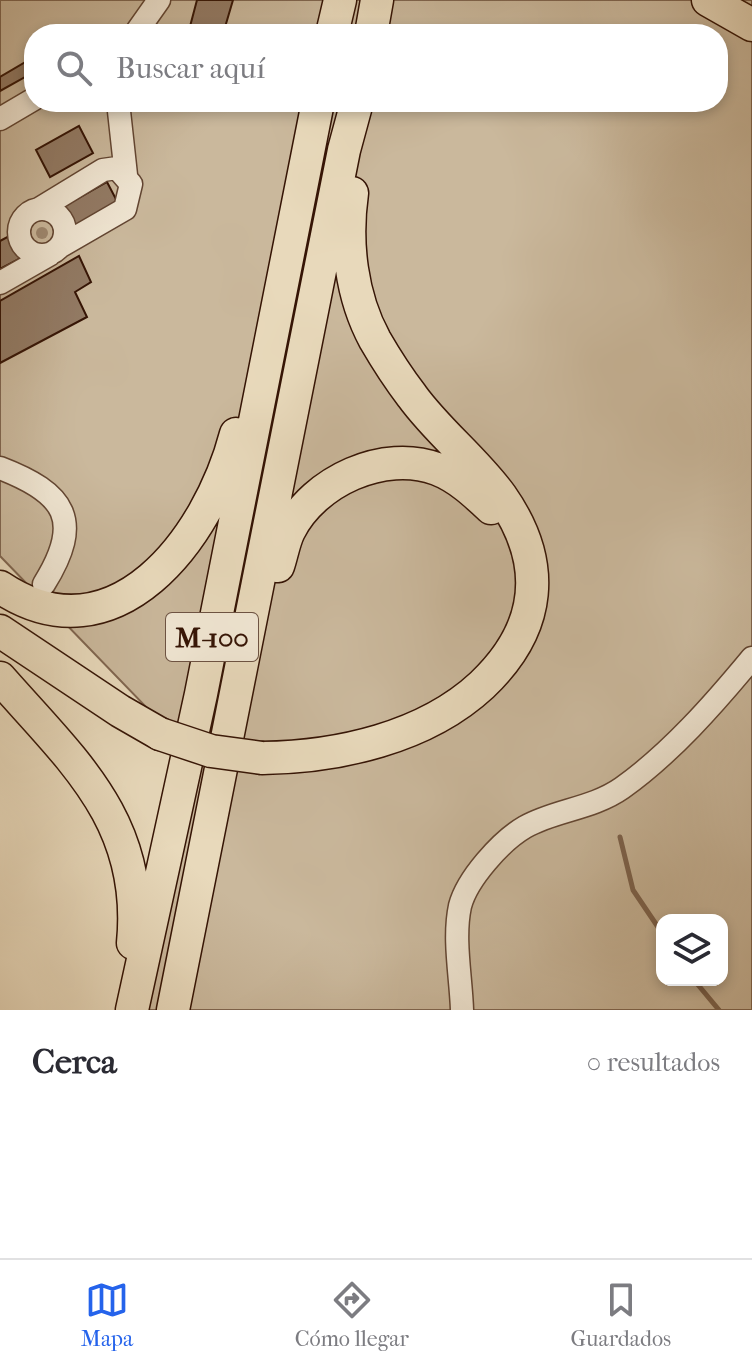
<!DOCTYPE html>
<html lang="es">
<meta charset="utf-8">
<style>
:root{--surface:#fff;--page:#f2f2f3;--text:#2b2b33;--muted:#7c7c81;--line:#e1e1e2;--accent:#2563eb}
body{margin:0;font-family:"IM FELL French Canon",serif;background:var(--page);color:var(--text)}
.controls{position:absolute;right:24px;bottom:24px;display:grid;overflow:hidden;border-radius:16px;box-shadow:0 4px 12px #0003}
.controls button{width:72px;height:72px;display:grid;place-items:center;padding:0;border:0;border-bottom:2px solid var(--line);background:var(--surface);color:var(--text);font:40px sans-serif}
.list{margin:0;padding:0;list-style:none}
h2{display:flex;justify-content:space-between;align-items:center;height:104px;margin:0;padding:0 32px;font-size:34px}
h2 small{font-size:26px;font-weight:400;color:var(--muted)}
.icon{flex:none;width:44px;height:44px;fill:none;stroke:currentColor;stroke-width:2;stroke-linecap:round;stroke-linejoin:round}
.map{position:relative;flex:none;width:752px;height:1010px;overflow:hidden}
.search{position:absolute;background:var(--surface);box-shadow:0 4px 12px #0003;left:24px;right:24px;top:24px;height:88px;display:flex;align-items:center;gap:20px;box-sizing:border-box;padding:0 28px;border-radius:32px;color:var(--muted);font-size:30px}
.sheet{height:248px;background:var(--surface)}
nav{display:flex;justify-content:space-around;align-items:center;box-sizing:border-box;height:112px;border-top:2px solid var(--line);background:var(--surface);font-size:22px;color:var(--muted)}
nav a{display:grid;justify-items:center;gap:4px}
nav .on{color:var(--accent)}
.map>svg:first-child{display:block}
</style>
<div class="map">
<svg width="752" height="1010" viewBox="0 0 752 1010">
<rect width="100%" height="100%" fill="#e8d9bb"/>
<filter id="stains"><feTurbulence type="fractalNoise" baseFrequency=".0025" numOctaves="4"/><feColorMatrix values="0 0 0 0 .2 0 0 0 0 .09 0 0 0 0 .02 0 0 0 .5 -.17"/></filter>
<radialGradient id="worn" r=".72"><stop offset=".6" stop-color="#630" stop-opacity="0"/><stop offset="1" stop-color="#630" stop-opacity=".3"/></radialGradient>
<!-- green -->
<path fill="#cab89c" stroke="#806650" stroke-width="2" fill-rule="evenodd" d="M0 0H752V1010H139L180 742 0 556ZM34 34H718V102H34ZM662 920H722V980H662Z"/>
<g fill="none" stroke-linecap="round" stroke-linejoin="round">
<!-- stream -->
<path stroke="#7c624d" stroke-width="5" d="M620 837 633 890 662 933
M694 980 719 1010"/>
</g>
<!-- building -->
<path fill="#927a64" stroke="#351405" stroke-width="2" d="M197 0H233L223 34H188Z
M34 57V72L0 91V77Z
M79 126 93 153 50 177 36 150Z
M107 182 118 203 72 228 61 208Z
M11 235 23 257 0 269V241Z
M79 256 91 282 75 292 87 317 0 363V301Z"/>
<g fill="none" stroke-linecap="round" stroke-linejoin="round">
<defs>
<path id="minor" d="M135 34 159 0
M118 102 126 175
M0 119 34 99
M19 232a23 23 0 1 1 46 0a23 23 0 1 1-46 0Z
M39 209 103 170 117 168 131 184 125 209 61 246
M0 283 49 255
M0 468C65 493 84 520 44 584
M462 1010C461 977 453 939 460 906 467 879 501 841 525 827 555 810 592 809 622 788 670 754 714 704 752 658"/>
<path id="highway" d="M708 0 752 25
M332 34 340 0
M371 34 377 0
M278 566C282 554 284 541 289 531 314 481 384 449 437 469 458 477 475 493 491 508
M0 587C115 664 209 538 236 434
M0 631 120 711 160 734
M0 678C73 761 145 822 133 943
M262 758C338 757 425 738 482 685 542 628 548 563 501 496 475 460 438 432 412 396 399 379 386 359 375 340 351 296 345 242 352 193
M132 1010 201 694 318 102
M173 1010 344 150 357 102"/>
</defs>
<!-- minor casing -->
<use href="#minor" stroke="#624532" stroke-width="25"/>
<!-- highway casing -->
<use href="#highway" stroke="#351405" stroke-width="35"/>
<!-- minor -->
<use href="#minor" stroke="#f0e6d3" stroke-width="22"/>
<!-- highway -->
<use href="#highway" stroke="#e8d9bb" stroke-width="32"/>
<defs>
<path id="highway-bridge" d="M160 734 211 751 262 758"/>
</defs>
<!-- highway-bridge casing -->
<use href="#highway-bridge" stroke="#351405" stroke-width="35" stroke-linecap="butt"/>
<!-- highway-bridge -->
<use href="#highway-bridge" stroke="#e8d9bb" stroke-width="32"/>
</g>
<!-- trees -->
<circle fill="#9e8870" cx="42" cy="233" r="6"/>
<g text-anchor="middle" stroke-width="6" stroke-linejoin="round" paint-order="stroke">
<!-- shield labels -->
<rect fill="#f0e6d3" stroke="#6d5343" stroke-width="2" x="166" y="613" width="92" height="48" rx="6"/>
<g font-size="28" font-weight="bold" fill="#351405">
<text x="212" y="647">M-100</text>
</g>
</g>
<rect width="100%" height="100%" filter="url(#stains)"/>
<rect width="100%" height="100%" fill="url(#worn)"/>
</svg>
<div class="controls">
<button><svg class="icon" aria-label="layers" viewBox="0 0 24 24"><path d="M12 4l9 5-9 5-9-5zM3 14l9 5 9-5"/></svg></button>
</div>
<div class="search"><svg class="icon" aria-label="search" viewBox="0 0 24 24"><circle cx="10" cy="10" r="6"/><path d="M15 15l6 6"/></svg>Buscar aquí</div>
</div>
<section class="sheet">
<h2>Cerca<small>0 resultados</small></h2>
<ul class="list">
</ul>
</section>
<nav>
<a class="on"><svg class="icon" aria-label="map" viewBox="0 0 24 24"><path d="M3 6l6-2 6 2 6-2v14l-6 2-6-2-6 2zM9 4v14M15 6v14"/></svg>Mapa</a>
<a><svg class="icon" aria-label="directions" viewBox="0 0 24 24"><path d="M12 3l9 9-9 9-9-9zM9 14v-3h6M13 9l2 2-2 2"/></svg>Cómo llegar</a>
<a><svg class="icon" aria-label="saved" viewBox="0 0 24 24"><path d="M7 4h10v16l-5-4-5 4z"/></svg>Guardados</a>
</nav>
